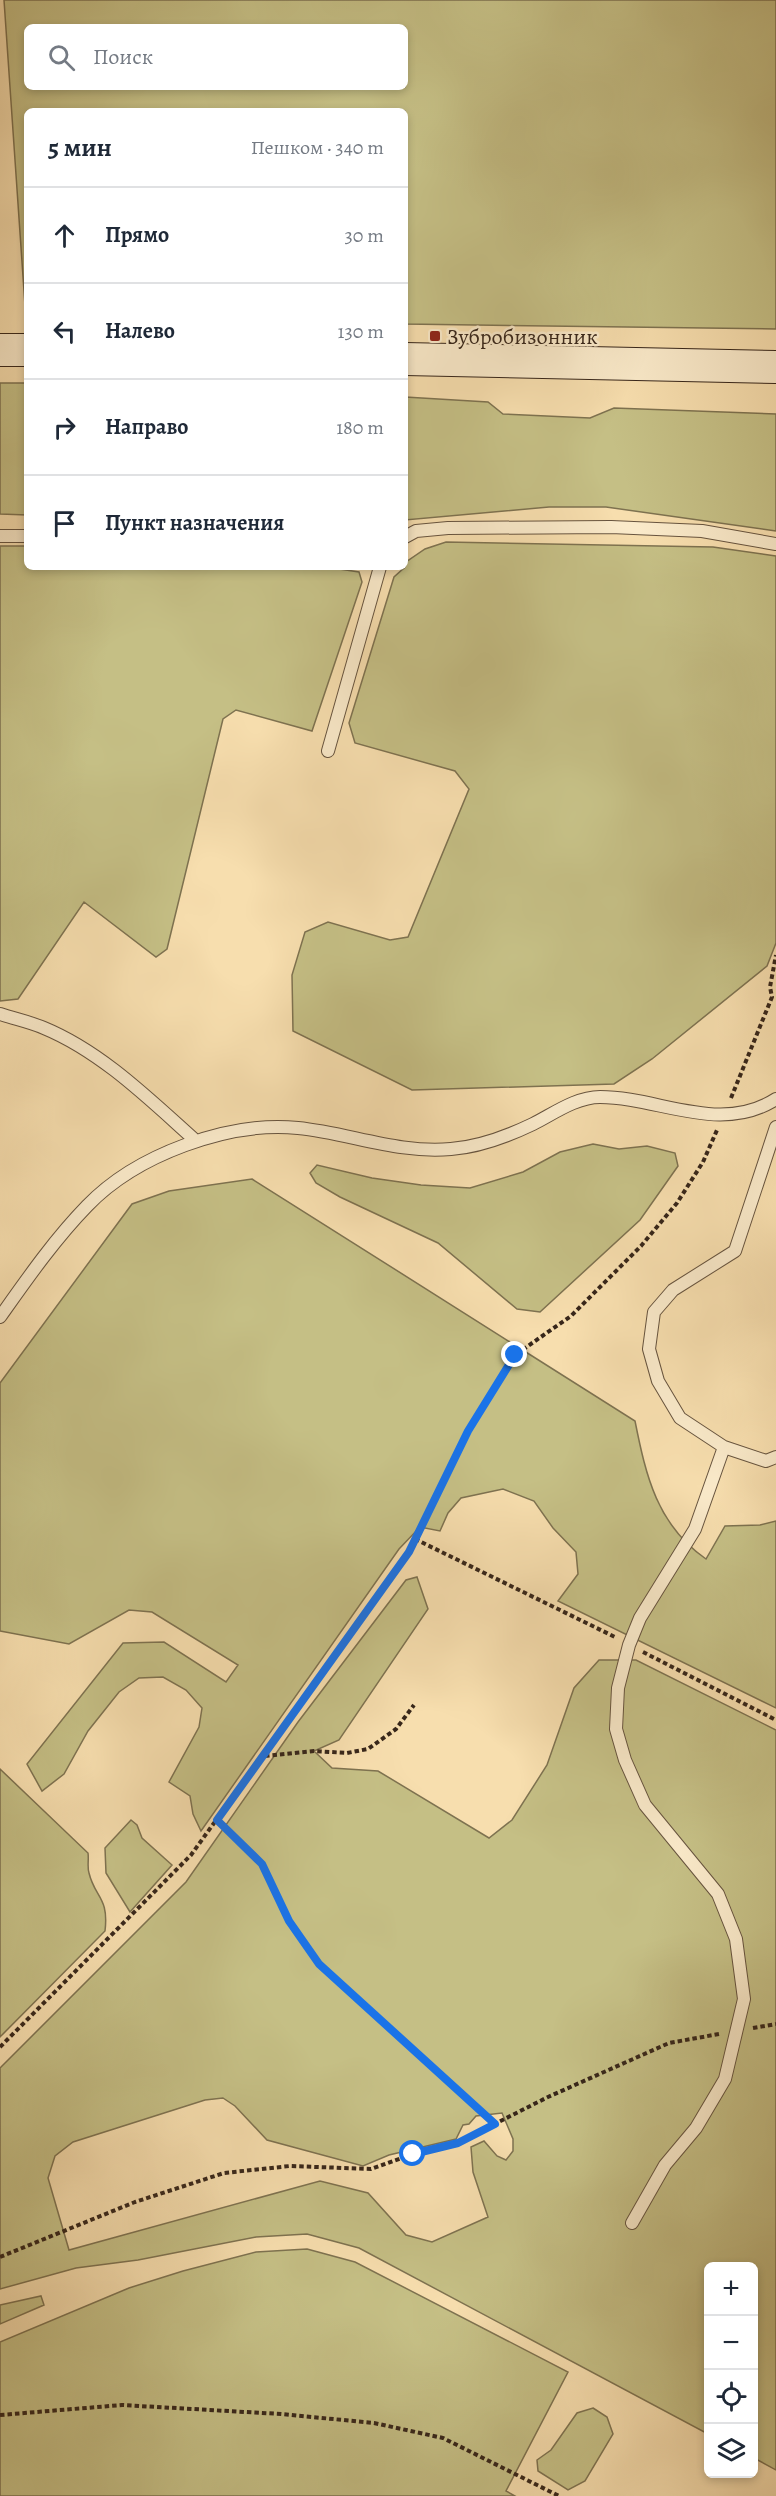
<!DOCTYPE html>
<html lang="ru">
<meta charset="utf-8">
<style>
:root{--surface:#fff;--page:#f2f2f3;--text:#1f2937;--muted:#747a83;--line:#e0e1e3}
body{margin:0;font-family:Alegreya,serif;background:var(--page);color:var(--text)}
.controls{position:absolute;right:18px;bottom:18px;display:grid;overflow:hidden;border-radius:9px;box-shadow:0 3px 9px #0003}
.controls button{width:54px;height:54px;display:grid;place-items:center;padding:0;border:0;border-bottom:2px solid var(--line);background:var(--surface);color:var(--text);font:30px sans-serif}
.stop{position:absolute;width:18px;height:18px;margin:-14px;border:4px solid #1a73e8;border-radius:50%;background:#fff}
.stop.end{background:#1a73e8;border-color:#fff;box-shadow:0 2px 6px #0008}
.list{margin:0;padding:0;list-style:none}
h2{display:flex;justify-content:space-between;align-items:center;height:78px;margin:0;padding:0 24px;font-size:26px}
h2 small{font-size:20px;font-weight:400;color:var(--muted)}
.list li{display:grid;grid-template-columns:39px 1fr auto;gap:18px;align-items:center;box-sizing:border-box;height:96px;padding:0 24px;border-top:2px solid var(--line)}
.list b{display:block;font-size:22px;white-space:nowrap}
.list em{font-size:20px;font-style:normal;color:var(--muted)}
.icon{flex:none;width:33px;height:33px;fill:none;stroke:currentColor;stroke-width:2;stroke-linecap:round;stroke-linejoin:round}
.map{position:relative;flex:none;width:776px;height:2496px;overflow:hidden}
.search{position:absolute;background:var(--surface);box-shadow:0 3px 9px #0003;left:24px;top:24px;width:384px;height:66px;display:flex;align-items:center;gap:15px;box-sizing:border-box;padding:0 21px;border-radius:9px;color:var(--muted);font-size:22px}
.panel{position:absolute;background:var(--surface);box-shadow:0 3px 9px #0003;left:24px;top:108px;width:384px;height:462px;border-radius:9px}
.map>svg:first-child{display:block}
</style>
<div class="map">
<svg width="776" height="2496" viewBox="0 0 776 2496">
<rect width="100%" height="100%" fill="#f7deae"/>
<filter id="stains"><feTurbulence type="fractalNoise" baseFrequency=".00333" numOctaves="4"/><feColorMatrix values="0 0 0 0 .2 0 0 0 0 .09 0 0 0 0 .02 0 0 0 .5 -.17"/></filter>
<radialGradient id="worn" r=".72"><stop offset=".6" stop-color="#630" stop-opacity="0"/><stop offset="1" stop-color="#630" stop-opacity=".3"/></radialGradient>
<!-- green -->
<path fill="#c5bf85" stroke="#7e7250" stroke-width="1.5" fill-rule="evenodd" d="M4 0H776V329L405 324V111H27L26 320ZM27 27H405V87H27Z
M0 383H27V515L0 514Z
M405 397 488 402 503 414 590 418 614 408 776 414V531L606 507H549L405 520Z
M446 542 713 547 776 556V943L767 966 652 1059 614 1084 412 1090 293 1031 292 975 305 932 328 922 390 940 408 937 469 789 455 771 355 743 349 723 394 577 405 567 406 562 425 549Z
M0 546H27V567H326L359 572 362 582 312 731 236 710 223 719 167 949 156 957 84 902 18 999 0 1001Z
M593 1144 619 1149 647 1146 675 1153 678 1166 640 1220 540 1312 517 1309 438 1243 340 1197 316 1183 310 1173 317 1165 372 1178 421 1185 470 1188 523 1172 560 1152Z
M252 1179 635 1421C646 1476 657 1525 706 1559L725 1526 760 1525 776 1521V1708L558 1601 578 1574 576 1552 553 1528 534 1501 503 1489 461 1498 448 1513 440 1531 420 1527 399 1549 201 1831 193 1814 190 1796 169 1782 199 1727 202 1708 186 1690 163 1677 139 1678 119 1692 88 1731 64 1774 42 1791 27 1764 123 1643 164 1642 226 1682 238 1665 152 1612 129 1610 69 1644 0 1631V1383L132 1204 169 1191Z
M417 1577 428 1609 339 1740 314 1751 332 1768 378 1771 489 1838 512 1820 547 1765 574 1688 599 1660H636L776 1730V2470L754 2458V2266H708V2434L359 2248 307 2234 256 2237 138 2260 76 2268 0 2289V2068L186 1882 298 1722 406 1580ZM223 2098 235 2106 267 2140 363 2166 389 2155 456 2139 463 2125 469 2124 476 2116 502 2113 513 2139V2151L506 2160 497 2156 484 2141 471 2147 473 2172 488 2217 432 2242 406 2235 368 2193 320 2181 69 2250 48 2178 55 2156 73 2142 205 2100Z
M0 1769 88 1853C89 1859 87 1867 89 1873 95 1898 109 1897 105 1931L0 2037Z
M131 1820 137 1825 142 1838 172 1865 130 1912 106 1873 105 1848Z
M307 2249 355 2262 568 2372 506 2491 515 2496H0V2342L129 2288 183 2271 256 2252Z
M41 2296 44 2305 0 2324V2305Z
M593 2408 607 2417 613 2434 585 2481 568 2490 538 2471 537 2460 551 2450 577 2413Z"/>
<g fill="none" stroke-linecap="round" stroke-linejoin="round">
<defs>
<path id="lane" d="M0 536H27
M405 537 416 531 448 528 611 527 702 531 776 544
M328 751 380 567
M0 1014C15 1019 30 1022 44 1028 102 1052 150 1100 196 1141
M776 1127 735 1251 673 1290 654 1312 649 1349 658 1381 680 1418 724 1447 766 1461 776 1457
M0 1317C27 1279 54 1240 87 1206 136 1155 228 1121 298 1128 349 1133 399 1154 451 1149 478 1147 508 1136 533 1124 553 1114 576 1097 600 1097 659 1097 720 1135 776 1099
M632 2223 665 2165 696 2128 725 2079 744 1999 736 1939 718 1894 645 1805 625 1760 616 1729 618 1688 629 1645 640 1618 695 1529 724 1447"/>
<path id="secondary" d="M0 350H27
M405 359 776 367"/>
</defs>
<!-- lane casing -->
<use href="#lane" stroke="#67543f" stroke-width="14"/>
<!-- secondary casing -->
<use href="#secondary" stroke="#37261a" stroke-width="34"/>
<!-- path -->
<path stroke="#37261a" stroke-width="4" stroke-dasharray="4.5 3" stroke-linecap="butt" d="M731 1098 772 997 770 987 776 955
M415 1539 615 1637
M643 1652 776 1720
M265 1756 314 1751 347 1753 368 1749 396 1729 414 1705
M217 1820 262 1864 289 1921 319 1963 495 2124
M753 2028 776 2024
M0 2047 191 1855 409 1552 468 1431 515 1355 571 1316 641 1246 677 1203 703 1162 717 1130
M0 2257 135 2202 224 2173 290 2166 371 2169 413 2154 457 2143 548 2097 669 2043 719 2034
M0 2415 122 2405 281 2414 374 2423 443 2438 559 2496"/>
<!-- lane -->
<use href="#lane" stroke="#faeaca" stroke-width="12"/>
<!-- secondary -->
<use href="#secondary" stroke="#faeaca" stroke-width="32"/>
</g>
<g fill="none" stroke-linecap="round" stroke-linejoin="round">
<!-- route -->
<path stroke="#1a73e8" stroke-width="8" d="M413 2154 458 2143 495 2124 319 1964 289 1921 262 1864 217 1820 409 1552 468 1431 515 1355"/>
</g>
<!-- markers -->
<rect fill="#8f2418" stroke="#faeaca" stroke-width="2" x="429" y="330" width="12" height="12" rx="3"/>
<g text-anchor="middle" stroke-width="5" stroke-linejoin="round" paint-order="stroke">
<!-- poi labels -->
<g font-size="22" fill="#37261a" stroke="#faeaca" text-anchor="start">
<text x="447" y="344">Зубробизонник</text>
</g>
</g>
<rect width="100%" height="100%" filter="url(#stains)"/>
<rect width="100%" height="100%" fill="url(#worn)"/>
</svg>
<div class="controls">
<button>+</button>
<button>−</button>
<button><svg class="icon" aria-label="locate" viewBox="0 0 24 24"><circle cx="12" cy="12" r="6"/><path d="M12 2v4M12 18v4M2 12h4M18 12h4"/></svg></button>
<button><svg class="icon" aria-label="layers" viewBox="0 0 24 24"><path d="M12 4l9 5-9 5-9-5zM3 14l9 5 9-5"/></svg></button>
</div>
<div class="stop" style="left:413px;top:2154px"></div>
<div class="stop end" style="left:515px;top:1355px"></div>
<div class="search"><svg class="icon" aria-label="search" viewBox="0 0 24 24"><circle cx="10" cy="10" r="6"/><path d="M15 15l6 6"/></svg>Поиск</div>
<section class="panel">
<h2>5 мин<small>Пешком · 340 m</small></h2>
<ul class="list">
<li><svg class="icon" aria-label="ahead" viewBox="0 0 24 24"><path d="M12 20V5M6 11l6-6 6 6"/></svg><div><b>Прямо</b></div><em>30 m</em></li>
<li><svg class="icon" aria-label="left" viewBox="0 0 24 24"><path d="M17 20v-9H6M10 6l-5 5 5 5"/></svg><div><b>Налево</b></div><em>130 m</em></li>
<li><svg class="icon" aria-label="right" viewBox="0 0 24 24"><path d="M7 20v-9h11M14 6l5 5-5 5"/></svg><div><b>Направо</b></div><em>180 m</em></li>
<li><svg class="icon" aria-label="arrive" viewBox="0 0 24 24"><path d="M6 21V4h12l-3 4 3 4H6"/></svg><div><b>Пункт назначения</b></div></li>
</ul>
</section>
</div>
